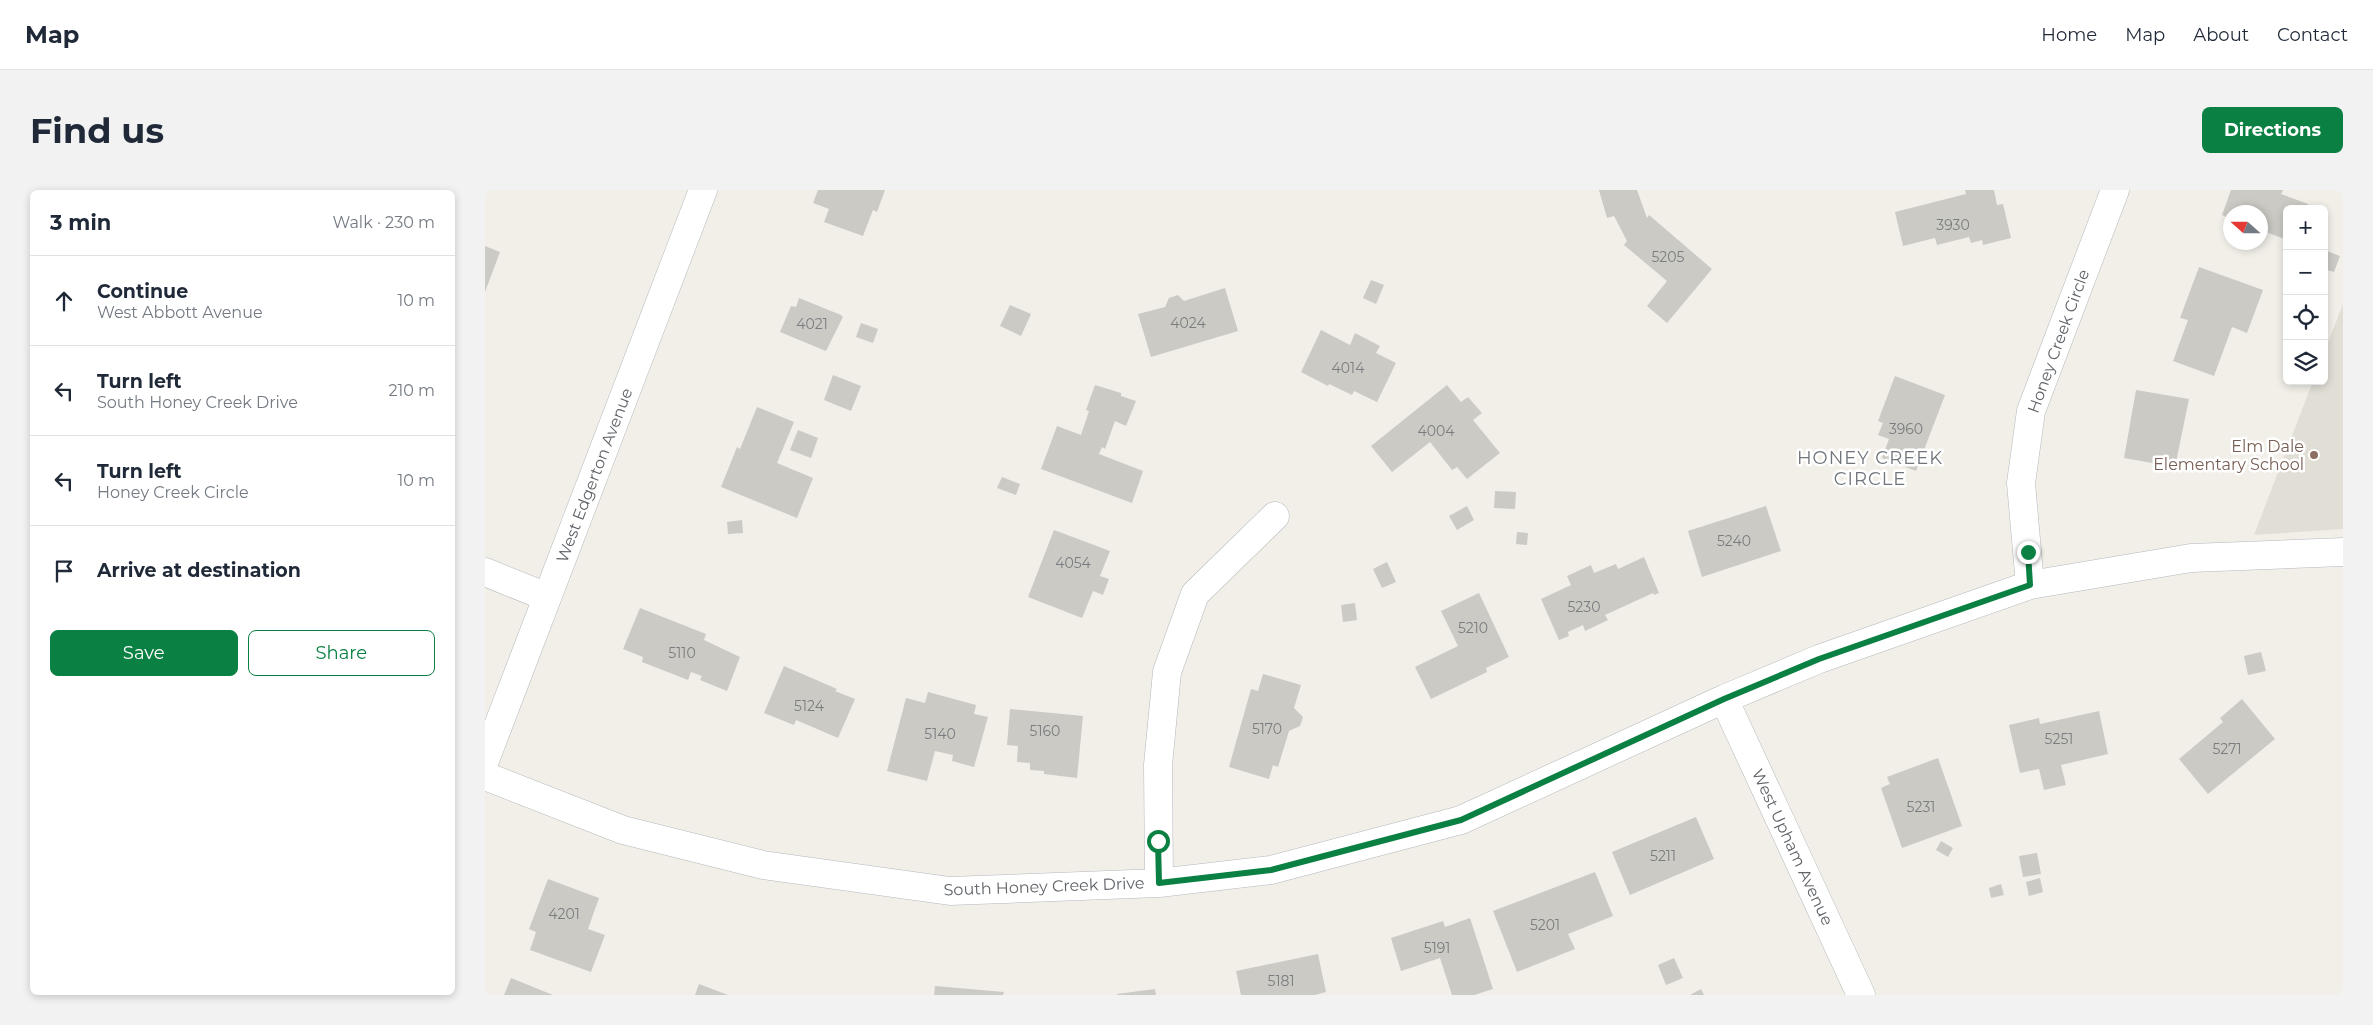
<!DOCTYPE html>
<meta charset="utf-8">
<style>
:root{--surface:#fff;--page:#f2f2f3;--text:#1f2937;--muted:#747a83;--line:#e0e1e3;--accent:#0b8043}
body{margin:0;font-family:Montserrat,sans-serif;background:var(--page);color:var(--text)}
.controls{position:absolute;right:15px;top:15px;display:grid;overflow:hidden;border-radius:8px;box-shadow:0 2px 8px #0003}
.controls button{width:45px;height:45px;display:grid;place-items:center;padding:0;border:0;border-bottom:1px solid var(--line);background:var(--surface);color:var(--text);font:25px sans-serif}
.compass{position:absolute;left:1738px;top:15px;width:45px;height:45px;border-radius:50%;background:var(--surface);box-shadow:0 2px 8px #0003;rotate:291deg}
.stop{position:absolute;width:15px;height:15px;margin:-11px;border:4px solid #0b8043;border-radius:50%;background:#fff}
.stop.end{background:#0b8043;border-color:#fff;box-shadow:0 1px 5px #0008}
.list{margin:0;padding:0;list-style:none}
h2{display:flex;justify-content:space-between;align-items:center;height:65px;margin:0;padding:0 20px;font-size:21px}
h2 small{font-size:16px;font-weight:400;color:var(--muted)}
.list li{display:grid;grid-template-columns:32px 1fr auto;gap:15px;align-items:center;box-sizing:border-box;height:90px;padding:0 20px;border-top:1px solid var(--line)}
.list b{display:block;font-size:19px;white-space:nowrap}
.list p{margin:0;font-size:16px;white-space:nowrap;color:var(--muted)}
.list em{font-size:16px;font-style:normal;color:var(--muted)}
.actions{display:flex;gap:10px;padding:15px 20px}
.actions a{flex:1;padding:11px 0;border:1px solid var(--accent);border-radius:8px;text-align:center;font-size:18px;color:var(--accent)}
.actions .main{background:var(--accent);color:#fff}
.icon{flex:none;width:28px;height:28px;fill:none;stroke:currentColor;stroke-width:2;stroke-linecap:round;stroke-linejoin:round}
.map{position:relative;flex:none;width:1858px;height:805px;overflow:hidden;border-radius:8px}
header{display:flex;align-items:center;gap:30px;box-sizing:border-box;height:70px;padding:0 25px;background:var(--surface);border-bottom:1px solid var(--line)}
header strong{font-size:24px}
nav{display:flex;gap:28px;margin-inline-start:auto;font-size:18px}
.intro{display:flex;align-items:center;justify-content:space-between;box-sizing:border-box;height:120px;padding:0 30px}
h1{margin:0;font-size:35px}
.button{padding:12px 22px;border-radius:8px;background:var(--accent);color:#fff;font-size:18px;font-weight:700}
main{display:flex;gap:30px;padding:0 30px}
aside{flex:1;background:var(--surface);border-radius:8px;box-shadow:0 2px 8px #0003}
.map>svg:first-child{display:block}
</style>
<header>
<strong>Map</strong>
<nav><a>Home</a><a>Map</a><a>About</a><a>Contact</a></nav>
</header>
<div class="intro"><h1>Find us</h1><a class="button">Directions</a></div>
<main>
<aside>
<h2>3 min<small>Walk · 230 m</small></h2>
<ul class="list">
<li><svg class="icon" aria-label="ahead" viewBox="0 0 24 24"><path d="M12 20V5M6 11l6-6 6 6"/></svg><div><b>Continue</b><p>West Abbott Avenue</p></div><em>10 m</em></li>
<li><svg class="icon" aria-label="left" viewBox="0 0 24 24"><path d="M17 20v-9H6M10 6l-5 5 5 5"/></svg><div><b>Turn left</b><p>South Honey Creek Drive</p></div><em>210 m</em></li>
<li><svg class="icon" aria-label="left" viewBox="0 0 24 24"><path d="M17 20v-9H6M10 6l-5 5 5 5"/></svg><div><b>Turn left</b><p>Honey Creek Circle</p></div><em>10 m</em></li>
<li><svg class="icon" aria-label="arrive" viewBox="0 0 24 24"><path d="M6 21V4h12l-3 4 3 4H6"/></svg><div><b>Arrive at destination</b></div></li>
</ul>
<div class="actions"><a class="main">Save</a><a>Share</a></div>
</aside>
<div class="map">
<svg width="1858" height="805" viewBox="0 0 1858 805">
<rect width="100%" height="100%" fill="#f1efe8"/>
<!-- education -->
<path fill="#e1ded6" d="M1858 114V339L1769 345 1828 191H1839V163Z"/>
<!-- building -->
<path fill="#cccac5" d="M333 0H400L392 22 388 20 378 46 339 32 344 19 328 13Z
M1114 0H1152L1162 28 1164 25 1227 79 1182 133 1162 116 1182 91 1139 55 1142 51 1129 26 1122 28Z
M1480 0H1509L1512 15 1518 14 1526 48 1498 55 1497 50 1486 53 1484 47 1452 55 1450 48 1418 56 1410 22 1481 4Z
M1746 0H1798L1796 4 1823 14 1822 19H1802V50L1776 40V22H1746V29L1737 25Z
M0 56 15 62 0 102Z
M1842 61 1855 66 1849 82 1839 79Z
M1714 77 1778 100 1762 143 1747 137 1729 186 1688 171 1703 130 1695 128Z
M886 90 899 95 891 114 878 108Z
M740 98 753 141 666 167 653 124 680 117 684 108 693 105 699 111Z
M314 108 356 125 358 127 341 161 295 142 306 116 311 117Z
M525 115 546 124 536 146 515 136Z
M376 133 393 139 388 153 371 147Z
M836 140 865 155 870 143 895 156 891 163 911 173 892 212 869 201 867 205 844 194 843 196 816 182Z
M348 185 376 196 366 221 339 210Z
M1410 186 1460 205 1431 281 1397 268 1404 249 1393 245 1398 233 1393 231Z
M610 195 636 203V206L651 211 641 236 630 231 620 259 617 257 614 264 658 281 647 313 556 279 572 236 596 245 604 221 601 220Z
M962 195 976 212 983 207 997 223 988 230 1015 263 982 289 972 277 967 280 945 252 907 282 886 256Z
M1651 200 1704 209 1690 277 1639 268Z
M272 217 309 232 292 273 328 288 312 328 236 297 252 257 255 259Z
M313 240 333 248 326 268 305 260Z
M517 287 535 294 531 305 512 298Z
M1010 301 1031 302 1030 319 1009 318Z
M982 316 989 330 972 340 964 326Z
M1281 316 1296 361 1217 387 1203 341Z
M257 330 258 343 243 344 242 332Z
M569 340 625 361 615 386 624 389 618 405 608 401 597 428 543 407Z
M1032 342 1043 343 1042 355 1031 354Z
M1159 367 1174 403 1169 405 1168 403 1120 425 1123 430 1100 441 1098 435 1083 442 1084 446 1074 450 1056 409 1086 395 1082 386 1106 375 1109 383 1131 374 1133 379Z
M902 372 911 392 897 398 888 379Z
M994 403 1024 467 1001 478 1002 482 946 509 930 477 973 456 956 421Z
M870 413 872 430 858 432 856 415Z
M155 418 221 444 219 450 255 467 242 501 215 490 217 486 206 482 203 490 157 472 158 467 138 459Z
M1776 462 1781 481 1763 485 1759 466Z
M299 476 352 499 350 501 370 509 353 548 311 530 309 535 279 523Z
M778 484 816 495 809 518 818 527 815 536 804 541 793 577 788 575 784 589 744 577 766 499 773 501Z
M443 502 491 515 489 524 503 527 489 577 467 571 468 565 450 561 442 591 402 581 421 508 440 513Z
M1757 509 1790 549 1723 604 1694 569 1738 532 1735 528Z
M525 519 598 526 592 588 559 584V581L545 580V573L532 572 533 556 522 555Z
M1614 521 1623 564 1576 575 1581 595 1559 600 1554 579 1535 583 1524 535 1554 528 1555 534Z
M1453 568 1477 636 1417 658 1396 598 1405 594 1402 587Z
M1211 627 1229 669 1145 705 1127 662Z
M1456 651 1468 658 1463 667 1451 660Z
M1552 663 1556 684 1538 687 1534 666Z
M1110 682 1128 726 1083 744 1090 759 1032 782 1008 721Z
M1555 688 1558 702 1544 706 1541 692Z
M63 689 114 708 103 739 120 745 106 782 45 760 51 742 44 739Z
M1516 694 1519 705 1506 708 1504 698Z
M985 728 1008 799 989 805H967L955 768 916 781 906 748 958 731 960 737Z
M833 764 841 802 830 805H756L751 781Z
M1189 768 1198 788 1181 795 1173 775Z
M26 788 68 805H19Z
M214 794 243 805H210Z
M450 796 519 802 518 805H449Z
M670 799 671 805H632V804Z
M1216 799 1219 805H1205Z"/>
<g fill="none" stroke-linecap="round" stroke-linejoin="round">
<defs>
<path id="street" d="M0 382 62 407
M1545 395 1536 293 1546 221 1630 0
M1239 509 1376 805
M0 586 138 640 278 675 465 701 674 693 786 680 976 630 1239 509 1334 469 1545 395 1706 368 1858 362
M674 693 673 575 682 482 710 404 790 326"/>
<path id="secondary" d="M0 570 218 0"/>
</defs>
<!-- street casing -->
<use href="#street" stroke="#b5b8bc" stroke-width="29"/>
<!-- secondary casing -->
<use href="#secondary" stroke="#b6babf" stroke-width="29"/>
<!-- street -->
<use href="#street" stroke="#fff" stroke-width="28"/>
<!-- secondary -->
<use href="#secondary" stroke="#fff" stroke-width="28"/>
</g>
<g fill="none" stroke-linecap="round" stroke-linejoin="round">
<!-- route -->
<path stroke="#0b8043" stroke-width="6" d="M673 651 674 693 786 680 976 630 1239 509 1334 469 1545 395 1543 362"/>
</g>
<!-- markers -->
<circle fill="#8d6e63" stroke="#fff" stroke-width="2" cx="1829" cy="265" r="5"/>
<g text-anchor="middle" stroke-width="5" stroke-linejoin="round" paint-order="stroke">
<!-- number labels -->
<g font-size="14" fill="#7a7d7f">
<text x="1468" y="40">3930</text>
<text x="1183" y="72">5205</text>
<text x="703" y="138">4024</text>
<text x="327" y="139">4021</text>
<text x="863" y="183">4014</text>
<text x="1421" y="244">3960</text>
<text x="951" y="246">4004</text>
<text x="1249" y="356">5240</text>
<text x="588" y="378">4054</text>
<text x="1099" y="422">5230</text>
<text x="988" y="443">5210</text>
<text x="197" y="468">5110</text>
<text x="324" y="521">5124</text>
<text x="782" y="544">5170</text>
<text x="560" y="546">5160</text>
<text x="455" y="549">5140</text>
<text x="1574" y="554">5251</text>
<text x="1742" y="564">5271</text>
<text x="1436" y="622">5231</text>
<text x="1178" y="671">5211</text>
<text x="79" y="729">4201</text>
<text x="1060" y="740">5201</text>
<text x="952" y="763">5191</text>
<text x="796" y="796">5181</text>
</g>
<!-- street labels -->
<g font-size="16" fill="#5f6368" stroke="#fff">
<text transform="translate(1573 151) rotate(-70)" y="6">Honey Creek Circle</text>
<text transform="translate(109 285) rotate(-69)" y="6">West Edgerton Avenue</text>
<text transform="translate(1308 657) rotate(65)" y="6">West Upham Avenue</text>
<text transform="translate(559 696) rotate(-2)" y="6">South Honey Creek Drive</text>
</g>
<!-- education labels -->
<g font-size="16" fill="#785e54" stroke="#fff" text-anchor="end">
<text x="1819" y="262">Elm Dale<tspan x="1819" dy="18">Elementary School</tspan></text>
</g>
<!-- neighbourhood labels -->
<g font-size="18" letter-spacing="1" fill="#70757a" stroke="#fff">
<text x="1385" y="274">HONEY CREEK<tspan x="1385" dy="21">CIRCLE</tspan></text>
</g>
</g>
</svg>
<div class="controls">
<button>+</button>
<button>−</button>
<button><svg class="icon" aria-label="locate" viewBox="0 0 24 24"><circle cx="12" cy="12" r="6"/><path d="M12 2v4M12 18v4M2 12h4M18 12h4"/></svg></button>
<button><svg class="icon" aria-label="layers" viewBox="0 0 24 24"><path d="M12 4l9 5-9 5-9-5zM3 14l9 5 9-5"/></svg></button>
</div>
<svg class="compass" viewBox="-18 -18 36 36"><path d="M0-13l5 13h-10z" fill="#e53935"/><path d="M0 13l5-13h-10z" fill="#747a83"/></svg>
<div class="stop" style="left:673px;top:651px"></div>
<div class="stop end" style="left:1543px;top:362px"></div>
</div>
</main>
